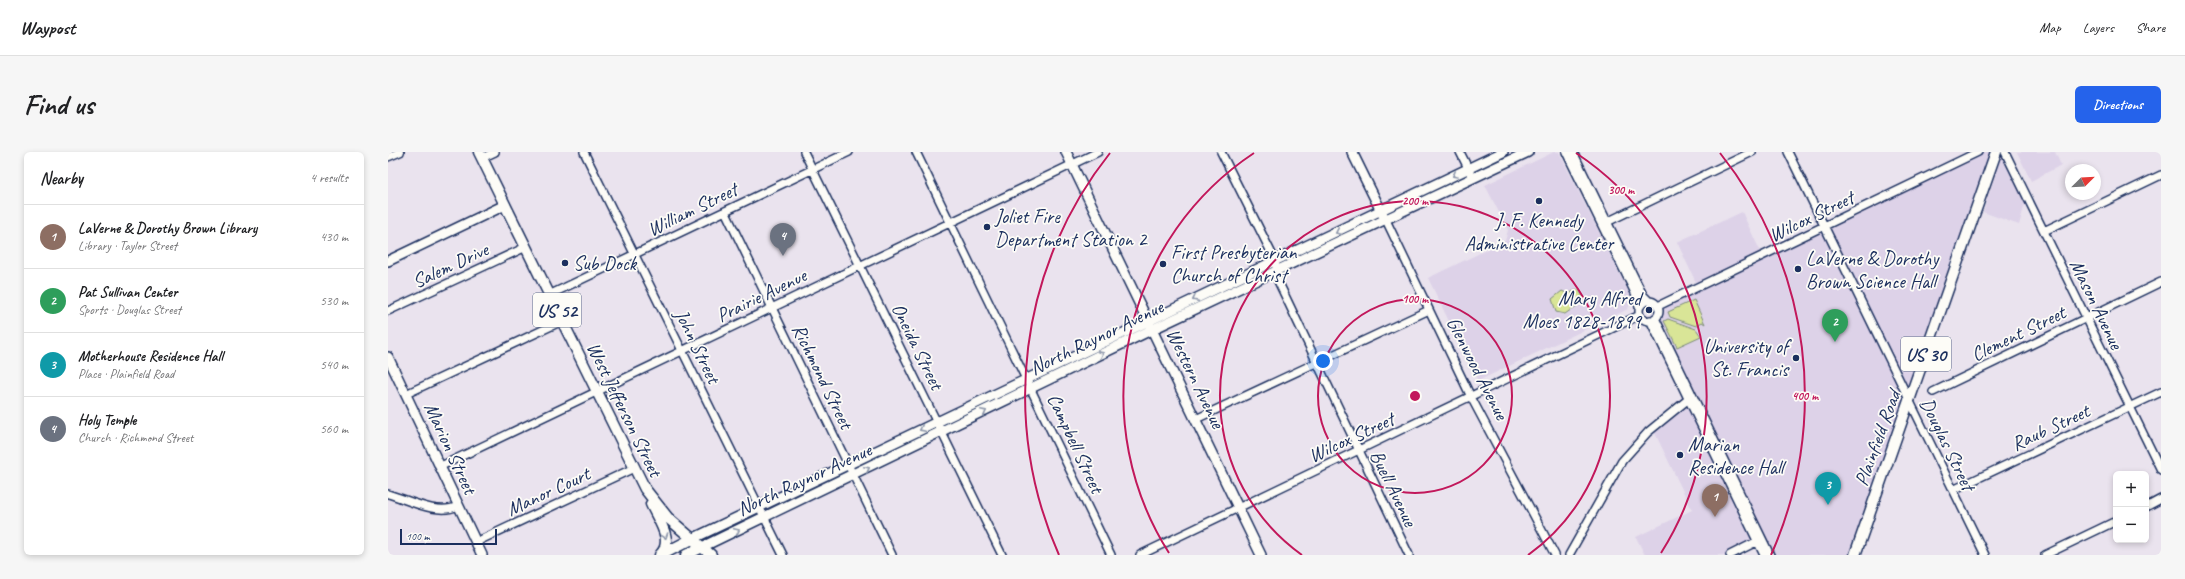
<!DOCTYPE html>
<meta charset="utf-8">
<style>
:root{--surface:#fff;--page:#f6f6f6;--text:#202124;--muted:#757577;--line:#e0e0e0;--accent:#2563eb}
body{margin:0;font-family:Caveat,sans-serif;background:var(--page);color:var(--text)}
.controls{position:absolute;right:12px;bottom:12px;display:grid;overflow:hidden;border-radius:6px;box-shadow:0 2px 6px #0003}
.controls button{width:36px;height:36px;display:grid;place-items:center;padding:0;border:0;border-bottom:1px solid var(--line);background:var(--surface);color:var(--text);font:20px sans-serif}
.compass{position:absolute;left:1677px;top:12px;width:36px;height:36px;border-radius:50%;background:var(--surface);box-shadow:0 2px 6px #0003;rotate:66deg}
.scale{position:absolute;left:12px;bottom:10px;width:97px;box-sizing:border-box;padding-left:4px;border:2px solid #1b2f5e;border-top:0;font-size:11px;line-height:14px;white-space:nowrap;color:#1b2f5e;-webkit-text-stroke:3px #fdfcf7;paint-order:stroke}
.you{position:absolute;left:935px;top:209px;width:14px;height:14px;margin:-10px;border:3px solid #fff;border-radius:50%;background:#1a73e8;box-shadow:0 0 0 6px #1a73e833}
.badge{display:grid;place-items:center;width:26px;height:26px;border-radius:50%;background:var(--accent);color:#fff;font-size:13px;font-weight:700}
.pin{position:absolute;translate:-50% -33px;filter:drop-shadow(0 1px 2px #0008)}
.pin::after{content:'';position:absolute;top:21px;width:14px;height:12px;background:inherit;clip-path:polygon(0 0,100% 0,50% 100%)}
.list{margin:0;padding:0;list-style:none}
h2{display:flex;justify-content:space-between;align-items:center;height:52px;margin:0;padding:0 16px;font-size:17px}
h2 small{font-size:13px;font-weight:400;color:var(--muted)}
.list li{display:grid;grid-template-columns:26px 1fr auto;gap:12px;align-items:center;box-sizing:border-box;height:64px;padding:0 16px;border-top:1px solid var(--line)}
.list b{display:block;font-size:15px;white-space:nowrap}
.list p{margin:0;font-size:13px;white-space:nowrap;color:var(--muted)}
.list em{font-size:13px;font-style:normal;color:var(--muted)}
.map{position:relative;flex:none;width:1773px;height:403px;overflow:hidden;border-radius:6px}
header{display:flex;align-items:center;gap:24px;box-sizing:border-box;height:56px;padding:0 20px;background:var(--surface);border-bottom:1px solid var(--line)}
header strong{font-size:19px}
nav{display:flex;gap:22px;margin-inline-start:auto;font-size:14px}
.intro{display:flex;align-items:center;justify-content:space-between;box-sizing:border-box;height:96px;padding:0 24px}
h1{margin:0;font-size:28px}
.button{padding:10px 18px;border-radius:6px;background:var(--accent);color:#fff;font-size:14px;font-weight:700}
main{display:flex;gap:24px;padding:0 24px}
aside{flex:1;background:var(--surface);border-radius:6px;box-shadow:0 2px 6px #0003}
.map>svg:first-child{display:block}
</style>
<header>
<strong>Waypost</strong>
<nav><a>Map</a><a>Layers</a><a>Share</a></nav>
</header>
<div class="intro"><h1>Find us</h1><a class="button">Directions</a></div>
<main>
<aside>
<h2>Nearby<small>4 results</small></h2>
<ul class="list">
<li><span class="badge" style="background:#8d6e63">1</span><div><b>LaVerne &amp; Dorothy Brown Library</b><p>Library · Taylor Street</p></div><em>430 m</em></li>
<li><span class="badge" style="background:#2e9e5b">2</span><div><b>Pat Sullivan Center</b><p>Sports · Douglas Street</p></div><em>530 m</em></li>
<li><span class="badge" style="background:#0f9aa8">3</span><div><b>Motherhouse Residence Hall</b><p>Place · Plainfield Road</p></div><em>540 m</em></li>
<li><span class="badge" style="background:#6b7280">4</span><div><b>Holy Temple</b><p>Church · Richmond Street</p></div><em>560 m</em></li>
</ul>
</aside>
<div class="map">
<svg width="1773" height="403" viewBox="0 0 1773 403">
<rect width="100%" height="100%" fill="#eae3ee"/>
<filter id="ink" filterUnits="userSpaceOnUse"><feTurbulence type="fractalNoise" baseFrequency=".025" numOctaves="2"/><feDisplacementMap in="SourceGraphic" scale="8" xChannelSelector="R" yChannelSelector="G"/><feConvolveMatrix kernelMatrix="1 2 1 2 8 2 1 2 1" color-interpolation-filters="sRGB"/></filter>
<g filter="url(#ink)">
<!-- built -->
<path fill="#ddd2e8" d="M1166 0H1171L1244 147 1240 157 1090 229 1040 126 1117 89 1120 78 1097 33Z
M1595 0H1606L1464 403H1383L1375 386 1340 403H1257L1248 385 1304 358 1265 277 1303 248 1262 164 1268 158 1311 137 1289 90 1354 60 1375 105Z
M1629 0H1667L1673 13 1643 29Z
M1614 2 1638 48 1631 73 1595 60Z"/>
<!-- green -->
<path fill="#d9e597" stroke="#7a8a7a" d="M1190 137 1197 148 1177 162 1168 160 1164 147 1174 139 1180 142Z
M1306 148 1317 172 1314 170 1308 174 1282 165 1280 160Z
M1280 167 1308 177 1313 184 1289 195 1276 169Z"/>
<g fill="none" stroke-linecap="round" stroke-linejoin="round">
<defs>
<path id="street" d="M196 0 395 403
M416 0 614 403
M528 0 723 403
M833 0 887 108 890 129 1021 403
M1072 0 1085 26
M1178 0 1250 147 1251 156
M1185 0 1255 143 1261 149
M1400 0 1597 403
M1617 0 1773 318
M0 5 12 0
M94 6 107 0
M337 59 504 403
M998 68 1083 245 1167 403
M1219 70 1364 0
M1656 79 1773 23
M161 143 461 0
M1251 159a10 10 0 1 1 20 0a10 10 0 1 1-20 0Z
M1270 154 1590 0
M0 159 138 95
M1267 166 1382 403
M1262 168 1376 403
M1545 240 1773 130
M18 242 174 169
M808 267 1041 158
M51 315 710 0
M1565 338 1773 240
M0 342C21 348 49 364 70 354
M1758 355 1773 347
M88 390 246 316
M752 403 1252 163
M1181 403 1234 309 1260 280 1303 245
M1342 403 1372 388
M1657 403 1728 369"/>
<path id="secondary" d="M678 0 873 403
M964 0 995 63
M0 109 117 53
M0 205 94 403
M304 387 1115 0
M314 395 765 177 1140 0"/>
<path id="primary" d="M91 0 257 337 280 366 323 403
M263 352C270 368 287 389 272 403
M273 403 304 387
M298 403 314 395
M1467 403 1608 0"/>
</defs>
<!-- street casing -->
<use href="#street" stroke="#1b2f5e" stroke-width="10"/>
<!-- secondary casing -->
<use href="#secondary" stroke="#1b2f5e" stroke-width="12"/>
<!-- primary casing -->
<use href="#primary" stroke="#1b2f5e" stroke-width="13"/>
<!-- street -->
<use href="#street" stroke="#fdfcf7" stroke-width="7"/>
<!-- secondary -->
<use href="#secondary" stroke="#fdfcf7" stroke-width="9"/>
<!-- primary -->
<use href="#primary" stroke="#fdfcf7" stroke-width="10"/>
</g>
<!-- one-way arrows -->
<defs><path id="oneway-chevron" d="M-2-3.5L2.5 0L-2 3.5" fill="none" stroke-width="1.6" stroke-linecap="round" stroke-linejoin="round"/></defs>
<g stroke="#8c96aa">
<use href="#oneway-chevron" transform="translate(1067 23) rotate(154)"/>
<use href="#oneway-chevron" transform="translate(950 80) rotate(155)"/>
<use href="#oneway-chevron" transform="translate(807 147) rotate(154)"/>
<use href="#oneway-chevron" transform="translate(713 202) rotate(-26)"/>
<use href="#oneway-chevron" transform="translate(596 260) rotate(-26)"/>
<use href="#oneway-chevron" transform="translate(534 277) rotate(154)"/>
<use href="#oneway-chevron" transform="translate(479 317) rotate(-26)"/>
<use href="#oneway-chevron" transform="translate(349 379) rotate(-25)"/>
<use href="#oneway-chevron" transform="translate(277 384) rotate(71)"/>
</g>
</g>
<!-- distance rings -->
<g fill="none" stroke="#c2185b" stroke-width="2">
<circle cx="1027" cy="244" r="97"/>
<path d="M914 403A195 195 0 1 1 1140 403"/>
<path d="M781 401A292 292 0 0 1 866 1M1188 1A292 292 0 0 1 1273 401"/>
<path d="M671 403A390 390 0 0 1 722 1M1332 1A390 390 0 0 1 1383 403"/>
</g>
<!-- markers -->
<g fill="#1b2f5e" stroke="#fdfcf7" stroke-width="1.5">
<circle cx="1151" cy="49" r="4"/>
<circle cx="599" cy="75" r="4"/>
<circle cx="177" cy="111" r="4"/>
<circle cx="775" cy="112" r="4"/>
<circle cx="1410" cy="117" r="4"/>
<circle cx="1261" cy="158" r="4"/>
<circle cx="1408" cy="206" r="4"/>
<circle cx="1292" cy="303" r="4"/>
</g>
<g text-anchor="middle" stroke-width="3.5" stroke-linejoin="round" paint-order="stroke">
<!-- shield labels -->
<g fill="#fdfcf7" stroke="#5f6c8c" stroke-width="1">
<rect x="145" y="141" width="48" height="34" rx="3"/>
<rect x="1513" y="185" width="50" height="34" rx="3"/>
</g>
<g font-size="19" font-weight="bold" fill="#1b2f5e">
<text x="169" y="165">US 52</text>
<text x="1538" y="209">US 30</text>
</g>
<!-- street labels -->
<g font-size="20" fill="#1b2f5e" stroke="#fdfcf7">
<text transform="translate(304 57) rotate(-26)" y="7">William Street</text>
<text transform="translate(1423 64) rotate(-26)" y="7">Wilcox Street</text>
<text transform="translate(62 113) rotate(-25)" y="7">Salem Drive</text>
<text transform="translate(373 143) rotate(-26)" y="7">Prairie Avenue</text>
<text transform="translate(1709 152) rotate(64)" y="7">Mason Avenue</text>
<text transform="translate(1630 181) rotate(-26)" y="7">Clement Street</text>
<text transform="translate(708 185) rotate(-26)" y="7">North Raynor Avenue</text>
<text transform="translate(310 194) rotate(64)" y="7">John Street</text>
<text transform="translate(530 194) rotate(64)" y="7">Oneida Street</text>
<text transform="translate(1090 216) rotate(63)" y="7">Glenwood Avenue</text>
<text transform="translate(435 224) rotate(64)" y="7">Richmond Street</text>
<text transform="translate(808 226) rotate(64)" y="7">Western Avenue</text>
<text transform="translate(237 257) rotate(64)" y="7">West Jefferson Street</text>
<text transform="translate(1662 275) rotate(-25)" y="7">Raub Street</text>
<text transform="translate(963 285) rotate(-25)" y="7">Wilcox Street</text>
<text transform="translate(1489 286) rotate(-70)" y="7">Plainfield Road</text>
<text transform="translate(688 291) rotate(65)" y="7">Campbell Street</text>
<text transform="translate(1560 292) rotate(64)" y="7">Douglas Street</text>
<text transform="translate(63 296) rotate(65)" y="7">Marion Street</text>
<text transform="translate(416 327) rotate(-25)" y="7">North Raynor Avenue</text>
<text transform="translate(1006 336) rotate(64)" y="7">Buell Avenue</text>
<text transform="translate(160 339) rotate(-25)" y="7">Manor Court</text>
</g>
<!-- poi labels -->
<g font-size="20" fill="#1b2f5e" stroke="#fdfcf7" text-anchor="start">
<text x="607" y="71">Joliet Fire<tspan x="607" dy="23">Department Station 2</tspan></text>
<text x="1151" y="75" text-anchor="middle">J. F. Kennedy<tspan x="1151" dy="23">Administrative Center</tspan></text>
<text x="783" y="107">First Presbyterian<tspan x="783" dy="23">Church of Christ</tspan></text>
<text x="1418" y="113">LaVerne &amp; Dorothy<tspan x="1418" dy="23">Brown Science Hall</tspan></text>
<text x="185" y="118">Sub Dock</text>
<text x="1253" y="153" text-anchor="end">Mary Alfred<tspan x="1253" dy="23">Moes 1828-1899</tspan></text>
<text x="1400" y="201" text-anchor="end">University of<tspan x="1400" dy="23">St. Francis</tspan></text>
<text x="1300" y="299">Marian<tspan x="1300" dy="23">Residence Hall</tspan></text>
</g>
</g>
<circle cx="1027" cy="244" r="6" fill="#c2185b" stroke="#fdfcf7" stroke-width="2"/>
<g font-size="12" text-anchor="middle" font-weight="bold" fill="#c2185b" stroke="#fdfcf7" stroke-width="3.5" stroke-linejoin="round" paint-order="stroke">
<text x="1233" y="42">300 m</text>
<text x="1027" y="53">200 m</text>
<text x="1027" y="151">100 m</text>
<text x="1417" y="248">400 m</text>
</g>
</svg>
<div class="controls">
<button>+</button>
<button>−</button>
</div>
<svg class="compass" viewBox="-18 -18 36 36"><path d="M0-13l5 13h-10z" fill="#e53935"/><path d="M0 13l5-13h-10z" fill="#757577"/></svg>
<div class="scale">100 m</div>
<div class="you"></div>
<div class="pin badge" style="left:1327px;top:365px;background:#8d6e63">1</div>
<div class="pin badge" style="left:1447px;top:190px;background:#2e9e5b">2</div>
<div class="pin badge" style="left:1440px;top:353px;background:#0f9aa8">3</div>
<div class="pin badge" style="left:395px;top:104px;background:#6b7280">4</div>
</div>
</main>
